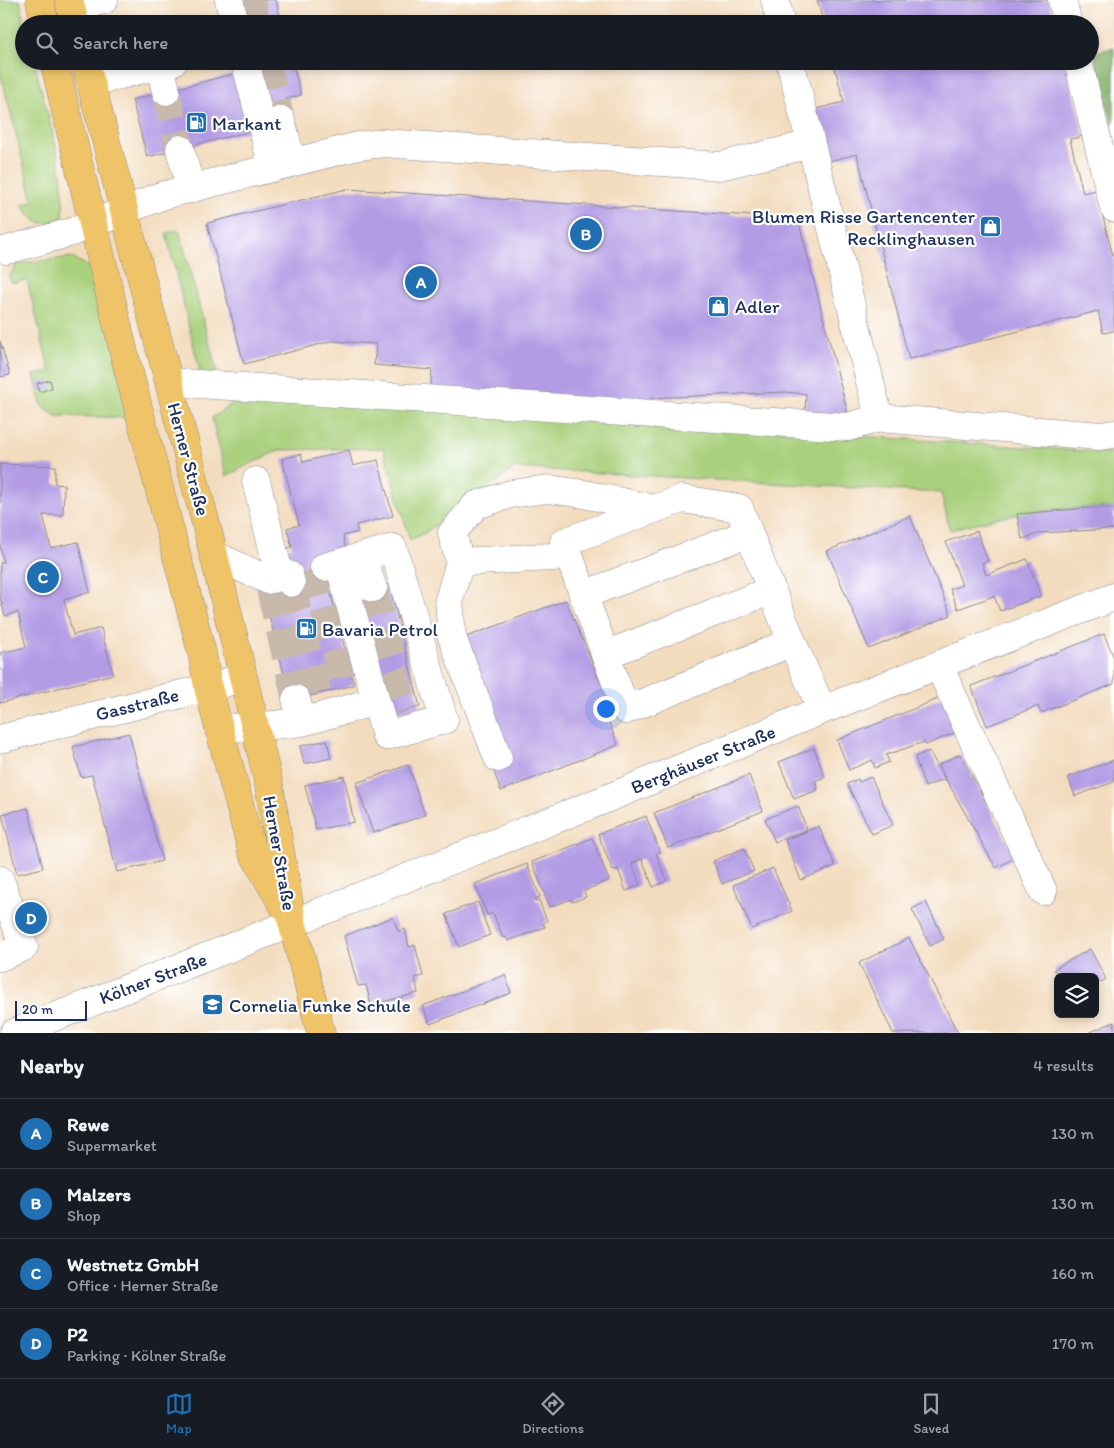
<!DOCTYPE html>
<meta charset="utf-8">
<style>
:root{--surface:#171b24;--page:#20242c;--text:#f1f3f6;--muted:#9ea1a6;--line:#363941;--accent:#1f6fb2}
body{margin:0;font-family:Itim,sans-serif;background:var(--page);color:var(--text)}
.controls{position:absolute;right:15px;bottom:15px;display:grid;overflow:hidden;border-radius:8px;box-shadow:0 2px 8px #0003}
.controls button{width:45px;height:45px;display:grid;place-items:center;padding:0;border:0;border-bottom:1px solid var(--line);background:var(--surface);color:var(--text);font:25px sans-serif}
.scale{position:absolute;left:15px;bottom:12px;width:72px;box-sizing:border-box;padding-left:5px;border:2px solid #1b2f5e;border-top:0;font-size:14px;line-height:18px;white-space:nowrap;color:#1b2f5e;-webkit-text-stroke:4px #fff;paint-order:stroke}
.you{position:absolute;left:605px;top:708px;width:18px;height:18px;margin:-12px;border:4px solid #fff;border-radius:50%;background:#1a73e8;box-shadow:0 0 0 8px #1a73e833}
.badge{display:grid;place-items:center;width:32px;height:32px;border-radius:50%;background:var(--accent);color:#fff;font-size:16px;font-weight:700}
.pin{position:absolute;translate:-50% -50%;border:2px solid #fff;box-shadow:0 1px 5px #0006}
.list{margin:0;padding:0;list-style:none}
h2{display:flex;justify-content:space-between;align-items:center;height:65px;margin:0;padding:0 20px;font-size:21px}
h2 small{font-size:16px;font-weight:400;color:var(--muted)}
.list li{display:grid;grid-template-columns:32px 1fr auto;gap:15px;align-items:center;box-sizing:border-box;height:70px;padding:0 20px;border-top:1px solid var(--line)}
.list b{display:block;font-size:19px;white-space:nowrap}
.list p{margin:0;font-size:16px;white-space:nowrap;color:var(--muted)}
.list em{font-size:16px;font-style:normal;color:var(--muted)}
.icon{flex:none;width:28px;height:28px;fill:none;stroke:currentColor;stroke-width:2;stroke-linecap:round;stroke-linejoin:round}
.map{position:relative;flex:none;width:1114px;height:1033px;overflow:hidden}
.search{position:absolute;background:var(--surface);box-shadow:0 2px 8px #0003;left:15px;right:15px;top:15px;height:55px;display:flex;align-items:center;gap:12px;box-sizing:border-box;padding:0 18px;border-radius:28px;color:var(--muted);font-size:19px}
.sheet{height:345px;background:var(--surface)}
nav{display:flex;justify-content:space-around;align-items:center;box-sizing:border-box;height:70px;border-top:1px solid var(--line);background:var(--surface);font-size:14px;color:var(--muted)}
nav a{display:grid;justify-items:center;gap:2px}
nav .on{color:var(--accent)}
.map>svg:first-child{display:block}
</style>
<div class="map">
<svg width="1114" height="1033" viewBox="0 0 1114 1033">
<rect width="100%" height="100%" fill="#fff"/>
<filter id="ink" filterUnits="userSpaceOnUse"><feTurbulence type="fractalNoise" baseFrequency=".02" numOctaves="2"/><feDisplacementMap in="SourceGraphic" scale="10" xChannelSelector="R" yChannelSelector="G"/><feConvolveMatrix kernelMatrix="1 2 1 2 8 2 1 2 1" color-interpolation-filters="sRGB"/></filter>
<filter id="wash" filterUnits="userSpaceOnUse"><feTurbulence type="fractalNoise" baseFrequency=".0096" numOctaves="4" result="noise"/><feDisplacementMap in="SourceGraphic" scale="20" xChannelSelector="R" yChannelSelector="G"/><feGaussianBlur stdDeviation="1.12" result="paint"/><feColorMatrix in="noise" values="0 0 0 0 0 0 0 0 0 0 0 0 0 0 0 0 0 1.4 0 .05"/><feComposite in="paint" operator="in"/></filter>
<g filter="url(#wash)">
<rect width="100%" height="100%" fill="#f3dcbe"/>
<!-- green -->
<path fill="#a9d07b" stroke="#62806c" d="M0 0H20L24 24V61H34C46 112 66 165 63 217 42 229 35 224 22 205L33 201 0 71Z
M179 230 217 372 201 376 166 233Z
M71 257 86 265 101 285 136 418 56 416 42 407 34 375 50 372 27 280 11 283 9 277 17 264Z
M244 395 1114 453V508C1058 506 1003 515 950 530L941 493 515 468 426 532 410 540 383 448 279 450 226 476 212 418Z"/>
<!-- forest -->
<path fill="#86b26b" stroke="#507064" d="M1114 47V122L1112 123 1094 53Z"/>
<g id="blocks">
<!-- building -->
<path fill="#b49ce5" d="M240 0H276L282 24H247Z
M817 0H1049L1055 24H824Z
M203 18 204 24H184V23Z
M257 61H292L301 95 286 99 291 118 273 123Z
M833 61H1065L1084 136 1070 139 1083 193 1096 190 1114 260V331L1103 333 1098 311 909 359 857 154 821 163 808 111 844 102Z
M237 73 251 131 147 157 132 100Z
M347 189 798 219 849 418 805 416 806 394 785 392 651 398V406L430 393 432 370 374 365 376 344 332 341 244 364 207 223Z
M0 341 10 375 0 377Z
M50 380 52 388 39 392 37 383Z
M349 450 353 466 378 460 393 516 356 525 358 532 343 536 347 553 322 559 354 685 291 701 263 591 284 549 292 547 287 528 299 525 282 459 301 454 303 462Z
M0 464 55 466V484L64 485 63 515H43L51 548 78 542 90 592 64 600 73 635 101 628 113 674 0 703V653L26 647 18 612 5 616 0 597V563L4 562 0 546Z
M1088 508H1114V529L1041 533 1022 539 1017 514Z
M910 516 951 615 869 649 827 551Z
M977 531 988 561 982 563 986 575 1027 559 1041 596 1000 611 994 596 958 609 950 589 962 585 946 542Z
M389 584 420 707 391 714 360 592Z
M566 600 607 698 600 700 618 745 501 791 492 766 461 639Z
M1104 634 1114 658V684L1041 713 1038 706 987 726 971 686Z
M945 696 959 731 926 745 924 742 886 755 889 762 875 768 872 760 849 770 837 740Z
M129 733 162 861 117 872 92 775 81 777 73 747Z
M327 740 331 758 304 764 300 746Z
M814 748 825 777 815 781 818 790 794 799 779 762Z
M929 751 945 779 925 787 915 757Z
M960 754 1016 857 996 868 938 765Z
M1114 760V782L1075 796 1068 777Z
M408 765 425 815 373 833 356 783Z
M749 775 763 811 668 848 654 813Z
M344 776 354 822 316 830 305 785Z
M871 777 893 825 872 834 847 784 858 779 859 782Z
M798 806 807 830 775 842 765 819Z
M28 808 43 868 17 874 2 814Z
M646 816 660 852 656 854 667 881 653 887 642 859 632 863 640 885 626 891 618 869 613 871 598 834Z
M819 826 835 866 801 880 785 840Z
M592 838 609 880 584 891 586 897 572 902 571 899 550 907 532 862Z
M744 848 754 871 722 884 713 861Z
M527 864 540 897 535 899 536 902 539 900 547 921 543 923 545 927 508 941 506 937 503 938 493 913 487 915 475 884Z
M773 868 792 911 752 929 733 885Z
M478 902 490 935 459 947 446 914Z
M926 902 944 939 930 946 912 909Z
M393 917 398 931 405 929 409 947 415 945 423 976 415 978 418 993 371 1005 366 985 358 986 344 936Z
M909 938 958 1033H893L859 963Z
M1090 949 1106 979 1095 985V977H1058L1054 969Z
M505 975 511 993 430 1024 423 1006Z
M1114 1022V1033H1088Z"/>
</g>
</g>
<g filter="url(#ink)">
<use href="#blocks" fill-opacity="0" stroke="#87868e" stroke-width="1"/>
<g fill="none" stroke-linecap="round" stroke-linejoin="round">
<!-- minor-tunnel -->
<path stroke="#c8b9ab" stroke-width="28" stroke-dasharray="28 14" stroke-linecap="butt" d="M251 0 257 24
M266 61 281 120
M166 91 180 149
M314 569 345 687
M291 584 318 695
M373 588 404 711
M270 589 296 699"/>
<defs>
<path id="minor" d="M229 0 235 24
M775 0 781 24
M1062 0 1068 24
M71 8 104 0
M245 61 273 168
M790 61 811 144
M1078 61 1114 208
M160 65 166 91
M90 83 174 61
M281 120 292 163
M180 149 191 189
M7 250 72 232 161 196 358 146 383 143 720 166 811 144 879 418 1100 436 1114 434
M169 382 848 427 879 418
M256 481 280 577
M214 555 268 580 289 575 291 583
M569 556 460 562 452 533 476 505 511 494 548 489 584 494 654 509
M362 557 373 588
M460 562 449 600 452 637 498 758
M339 563 393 548 444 720 386 736 376 701
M583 595 749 533
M792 642 739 508 682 499 564 542 626 710 792 642 822 710
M605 655 772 590
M939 666 1043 891
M296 699 302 722
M219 728 255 727 302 722 376 701 339 563 324 567
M0 739 222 684 243 676
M0 880 24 947 0 957
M14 1033 601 801 822 710 1114 597"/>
<path id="major" d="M40 0 45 24
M69 0 75 24
M54 61 125 357 202 653 208 687 252 851 283 905
M85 61 214 555 269 785 292 922 321 1033"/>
</defs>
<!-- minor casing -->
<use href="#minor" stroke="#87868e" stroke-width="29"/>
<!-- major casing -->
<use href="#major" stroke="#87868e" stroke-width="29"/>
<!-- minor -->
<use href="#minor" stroke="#fff" stroke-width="28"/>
<!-- major -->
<use href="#major" stroke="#efc469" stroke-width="28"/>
</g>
</g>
<!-- icons -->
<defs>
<symbol id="fuel-square" viewBox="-11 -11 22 22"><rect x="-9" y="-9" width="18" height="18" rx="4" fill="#1f6fb2" stroke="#fff"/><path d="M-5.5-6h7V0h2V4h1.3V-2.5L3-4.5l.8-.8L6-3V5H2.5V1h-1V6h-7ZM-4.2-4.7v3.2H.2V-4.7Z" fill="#fff"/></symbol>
<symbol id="shop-square" viewBox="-11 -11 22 22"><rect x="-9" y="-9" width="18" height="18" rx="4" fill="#1f6fb2" stroke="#fff"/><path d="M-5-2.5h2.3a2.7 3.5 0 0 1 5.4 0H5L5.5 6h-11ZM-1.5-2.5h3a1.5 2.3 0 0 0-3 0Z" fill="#fff"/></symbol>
<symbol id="school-square" viewBox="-11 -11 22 22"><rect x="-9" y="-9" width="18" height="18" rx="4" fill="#1f6fb2" stroke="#fff"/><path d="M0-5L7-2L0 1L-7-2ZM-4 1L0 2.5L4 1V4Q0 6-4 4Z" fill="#fff"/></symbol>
</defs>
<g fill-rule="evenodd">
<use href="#fuel-square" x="184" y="110" width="25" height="25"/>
<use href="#shop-square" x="978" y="214" width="25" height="25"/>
<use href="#shop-square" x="706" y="294" width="25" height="25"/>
<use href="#fuel-square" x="294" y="616" width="25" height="25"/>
<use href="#school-square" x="200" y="992" width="25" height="25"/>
</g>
<g text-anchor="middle" stroke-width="4.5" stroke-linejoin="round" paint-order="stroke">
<!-- poi labels -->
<g font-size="19" fill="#1b2f5e" stroke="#fff" text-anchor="start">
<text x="212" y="130">Markant</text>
<text x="975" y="223" text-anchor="end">Blumen Risse Gartencenter<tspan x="975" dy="22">Recklinghausen</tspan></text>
<text x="735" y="313">Adler</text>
<text x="322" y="636">Bavaria Petrol</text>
<text x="229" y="1012">Cornelia Funke Schule</text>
</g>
<!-- street labels -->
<g font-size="19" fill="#1b2f5e" stroke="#fff">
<text transform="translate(189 459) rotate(75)" y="7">Herner Straße</text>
<text transform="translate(137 704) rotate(-14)" y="7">Gasstraße</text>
<text transform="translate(703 759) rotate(-22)" y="7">Berghäuser Straße</text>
<text transform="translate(280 853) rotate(80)" y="7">Herner Straße</text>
<text transform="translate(153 978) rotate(-21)" y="7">Kölner Straße</text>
</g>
</g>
</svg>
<div class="controls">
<button><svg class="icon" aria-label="layers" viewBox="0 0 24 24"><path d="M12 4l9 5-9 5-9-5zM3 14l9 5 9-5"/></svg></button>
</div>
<div class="scale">20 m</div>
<div class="you"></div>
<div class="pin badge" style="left:421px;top:282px">A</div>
<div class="pin badge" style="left:586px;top:234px">B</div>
<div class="pin badge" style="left:43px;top:577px">C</div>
<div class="pin badge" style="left:31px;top:918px">D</div>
<div class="search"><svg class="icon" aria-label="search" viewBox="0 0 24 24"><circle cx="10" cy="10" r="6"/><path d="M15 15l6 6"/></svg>Search here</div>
</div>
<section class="sheet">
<h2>Nearby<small>4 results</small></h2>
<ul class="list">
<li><span class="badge">A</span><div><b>Rewe</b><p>Supermarket</p></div><em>130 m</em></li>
<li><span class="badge">B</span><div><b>Malzers</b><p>Shop</p></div><em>130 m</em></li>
<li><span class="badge">C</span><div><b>Westnetz GmbH</b><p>Office · Herner Straße</p></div><em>160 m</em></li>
<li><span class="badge">D</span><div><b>P2</b><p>Parking · Kölner Straße</p></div><em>170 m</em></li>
</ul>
</section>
<nav>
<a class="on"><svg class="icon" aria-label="map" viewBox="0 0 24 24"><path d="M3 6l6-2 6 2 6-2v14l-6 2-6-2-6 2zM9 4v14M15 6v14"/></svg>Map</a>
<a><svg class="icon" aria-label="directions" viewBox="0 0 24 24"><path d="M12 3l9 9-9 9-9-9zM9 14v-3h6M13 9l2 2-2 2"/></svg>Directions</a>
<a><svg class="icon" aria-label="saved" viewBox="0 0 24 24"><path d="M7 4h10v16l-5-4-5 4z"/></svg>Saved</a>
</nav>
